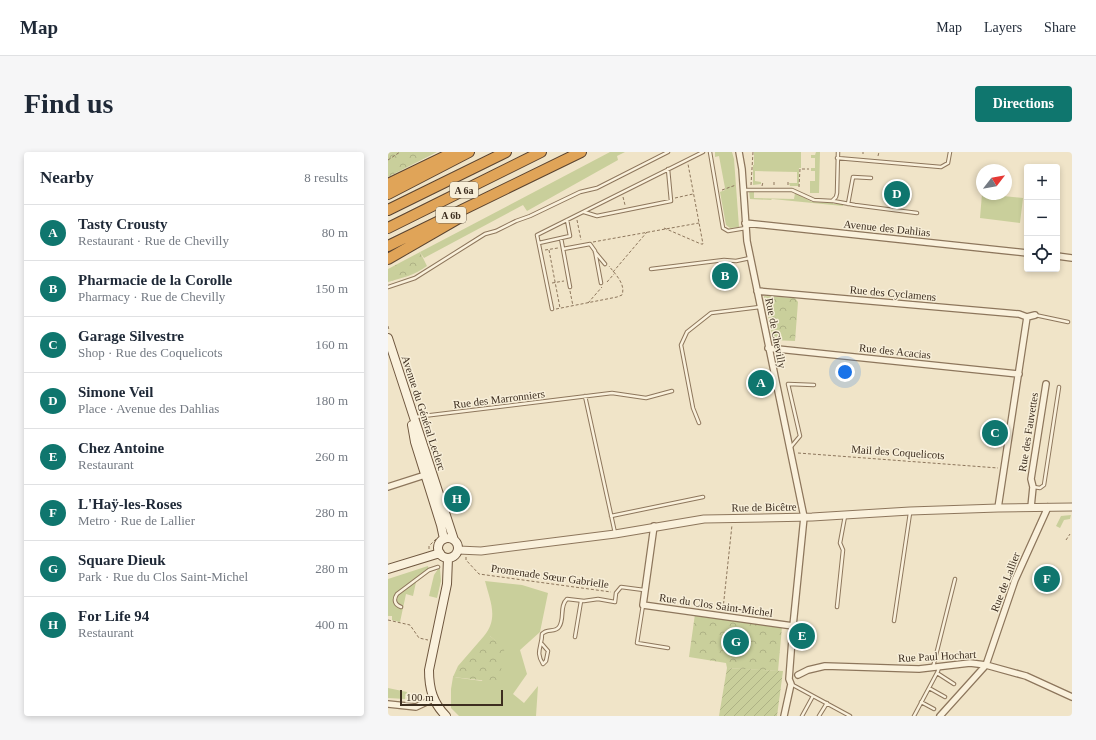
<!DOCTYPE html>
<meta charset="utf-8">
<style>
:root{--surface:#fff;--page:#f6f6f7;--text:#1f2937;--muted:#747a83;--line:#e0e1e3;--accent:#0f766e}
body{margin:0;font-family:"Times New Roman",serif;background:var(--page);color:var(--text)}
.controls{position:absolute;right:12px;top:12px;display:grid;overflow:hidden;border-radius:4px;box-shadow:0 2px 6px #0003}
.controls button{width:36px;height:36px;display:grid;place-items:center;padding:0;border:0;border-bottom:1px solid var(--line);background:var(--surface);color:var(--text);font:20px sans-serif}
.compass{position:absolute;left:588px;top:12px;width:36px;height:36px;border-radius:50%;background:var(--surface);box-shadow:0 2px 6px #0003;rotate:59deg}
.scale{position:absolute;left:12px;bottom:10px;width:103px;box-sizing:border-box;padding-left:4px;border:2px solid #3d2e20;border-top:0;font-size:11px;line-height:14px;white-space:nowrap;color:#3d2e20;-webkit-text-stroke:3px #f7eed8;paint-order:stroke}
.you{position:absolute;left:457px;top:220px;width:14px;height:14px;margin:-10px;border:3px solid #fff;border-radius:50%;background:#1a73e8;box-shadow:0 0 0 6px #1a73e833}
.badge{display:grid;place-items:center;width:26px;height:26px;border-radius:50%;background:var(--accent);color:#fff;font-size:13px;font-weight:700}
.pin{position:absolute;translate:-50% -50%;border:2px solid #fff;box-shadow:0 1px 4px #0006}
.list{margin:0;padding:0;list-style:none}
h2{display:flex;justify-content:space-between;align-items:center;height:52px;margin:0;padding:0 16px;font-size:17px}
h2 small{font-size:13px;font-weight:400;color:var(--muted)}
.list li{display:grid;grid-template-columns:26px 1fr auto;gap:12px;align-items:center;box-sizing:border-box;height:56px;padding:0 16px;border-top:1px solid var(--line)}
.list b{display:block;font-size:15px;white-space:nowrap}
.list p{margin:0;font-size:13px;white-space:nowrap;color:var(--muted)}
.list em{font-size:13px;font-style:normal;color:var(--muted)}
.icon{flex:none;width:22px;height:22px;fill:none;stroke:currentColor;stroke-width:2;stroke-linecap:round;stroke-linejoin:round}
.map{position:relative;flex:none;width:684px;height:564px;overflow:hidden;border-radius:4px}
header{display:flex;align-items:center;gap:24px;box-sizing:border-box;height:56px;padding:0 20px;background:var(--surface);border-bottom:1px solid var(--line)}
header strong{font-size:19px}
nav{display:flex;gap:22px;margin-inline-start:auto;font-size:14px}
.intro{display:flex;align-items:center;justify-content:space-between;box-sizing:border-box;height:96px;padding:0 24px}
h1{margin:0;font-size:28px}
.button{padding:10px 18px;border-radius:4px;background:var(--accent);color:#fff;font-size:14px;font-weight:700}
main{display:flex;gap:24px;padding:0 24px}
aside{flex:1;background:var(--surface);border-radius:4px;box-shadow:0 2px 6px #0003}
.map>svg:first-child{display:block}
</style>
<header>
<strong>Map</strong>
<nav><a>Map</a><a>Layers</a><a>Share</a></nav>
</header>
<div class="intro"><h1>Find us</h1><a class="button">Directions</a></div>
<main>
<aside>
<h2>Nearby<small>8 results</small></h2>
<ul class="list">
<li><span class="badge">A</span><div><b>Tasty Crousty</b><p>Restaurant · Rue de Chevilly</p></div><em>80 m</em></li>
<li><span class="badge">B</span><div><b>Pharmacie de la Corolle</b><p>Pharmacy · Rue de Chevilly</p></div><em>150 m</em></li>
<li><span class="badge">C</span><div><b>Garage Silvestre</b><p>Shop · Rue des Coquelicots</p></div><em>160 m</em></li>
<li><span class="badge">D</span><div><b>Simone Veil</b><p>Place · Avenue des Dahlias</p></div><em>180 m</em></li>
<li><span class="badge">E</span><div><b>Chez Antoine</b><p>Restaurant</p></div><em>260 m</em></li>
<li><span class="badge">F</span><div><b>L'Haÿ-les-Roses</b><p>Metro · Rue de Lallier</p></div><em>280 m</em></li>
<li><span class="badge">G</span><div><b>Square Dieuk</b><p>Park · Rue du Clos Saint-Michel</p></div><em>280 m</em></li>
<li><span class="badge">H</span><div><b>For Life 94</b><p>Restaurant</p></div><em>400 m</em></li>
</ul>
</aside>
<div class="map">
<svg width="684" height="564" viewBox="0 0 684 564">
<defs>
<pattern id="forest-crowns" width="20" height="18" patternUnits="userSpaceOnUse"><rect width="20" height="18" fill="#c9cf9b"/><path d="M2 6a3 3 0 1 1 6 0M12 15a3 3 0 1 1 6 0" fill="none" stroke="#aeb285"/></pattern>
<pattern id="garden-furrows" width="10" height="10" patternUnits="userSpaceOnUse"><rect width="10" height="10" fill="#c9cf9b"/><path d="M-1 1l2-2M0 10L10 0M9 11l2-2" fill="none" stroke="#aeb285"/></pattern>
</defs>
<rect width="100%" height="100%" fill="#f0e4c8"/>
<!-- grass -->
<path fill="#c9cf9b" d="M222 0H237L229 4 230 8 139 59 135 53 36 106 32 100Z
M327 0H344L346 7 351 75 342 76 338 73 332 40 337 38V36L331 4 327 5Z
M366 0H413V16H411V34H402L401 31H409V20L367 19V29L373 30V32L365 33V13H366Z
M428 0H432L431 41H422V29H427V19H423V16H427V6H423V3H427Z
M361 39 366 40V46L406 47 407 41 424 50 445 51V52H455V54L384 47 383 48 362 47Z
M594 42 635 46 632 71 592 66Z
M683 363 682 367 676 368 672 376 668 374 673 364Z
M40 414 41 420 28 430 25 444 18 442 12 470 4 468V464H0V427Z
M50 417H52L53 429 49 446 41 444 46 423Z
M97 429 134 433 160 441 152 480 132 498 139 522 125 542 136 551 150 534 148 564H71L63 556V537L65 525 94 529 108 489 102 484H96C111 466 102 449 97 429Z
M0 536 19 540 17 547 0 546Z"/>
<!-- forest -->
<path fill="url(#forest-crowns)" d="M0 0H49L0 25Z
M32 100 39 114C27 123 14 126 0 130V117Z
M376 144 407 146 410 150 407 189 385 188Z
M307 462 394 475 390 519 339 516 338 511 301 505Z
M96 484H102L116 495C117 508 113 518 109 530L65 525 70 514Z"/>
<!-- garden -->
<path fill="url(#garden-furrows)" d="M339 516 395 519 389 564H331Z"/>
<g fill="none" stroke-linecap="round" stroke-linejoin="round">
<defs>
<path id="service" d="M322 0 335 76 340 79 358 76
M449 6 553 15 560 11 562 0
M356 38H404L426 48 444 49 448 45 449 41 450 0
M445 49 467 53 529 61
M460 52 465 25 483 26
M196 60 209 64 283 49 280 17
M173 86 182 135
M151 91 182 84 179 68
M175 97 202 92 207 99 213 131
M207 100 217 112
M263 117 336 108 348 109 362 106
M0 135 27 126 97 82 108 79 128 69 142 64 192 40 209 36 280 0
M164 157 149 83 315 0
M647 163 680 170
M197 244 227 381
M27 265 224 241 258 246 284 239
M311 271 305 256 293 193 299 180 323 161 372 155
M402 296 412 284 400 232 426 233
M646 335 652 336 656 333 671 235
M223 364 315 345
M255 453 249 491 280 496
M13 455C7 453 5 448 9 442L41 418 50 415
M449 455 455 398 452 391 457 364
M506 469 522 361
M187 485 193 449
M154 492 160 499 158 509 155 512C147 500 154 495 154 482 159 476 167 481 171 475 177 467 171 454 179 447L196 449 210 447 227 450 228 441 233 435 256 438
M545 515 567 427
M549 521 566 532
M403 532 462 564
M541 536 557 545
M533 550 546 557
M414 564 425 544
M431 564 439 551
M526 564 550 519 551 515"/>
<path id="minor" d="M351 0 354 17 359 89 416 365 405 474 401 527 403 532 396 564
M357 71 639 101
M669 104 684 106
M369 139 631 162 639 165
M639 165 647 163
M380 196 631 222
M0 335 37 323
M643 355 645 335 643 327 658 232
M610 356 639 165
M266 374 255 453 405 474
M410 523 420 518 437 514 531 517 582 511 598 513 638 524 684 545
M0 552 28 555 45 547
M552 564 598 513 627 428 660 355"/>
<path id="tertiary" d="M70 398 93 399 227 382 316 367 424 365 522 359 610 356 684 355"/>
<path id="secondary" d="M0 186 66 388
M24 273 27 290 53 373 56 387
M50 396a10 10 0 1 1 20 0a10 10 0 1 1-20 0Z
M0 417 52 401
M58 564C45 551 41 537 41 518L59 432 60 406"/>
<path id="motorway" d="M0 32 66 0
M0 42 81 0
M0 58 118 0
M0 76 153 0
M0 94 193 0
M0 107 71 66"/>
</defs>
<!-- service casing -->
<use href="#service" stroke="#8d765c" stroke-width="4.5"/>
<!-- minor casing -->
<use href="#minor" stroke="#8d765c" stroke-width="8"/>
<!-- tertiary casing -->
<use href="#tertiary" stroke="#8d765c" stroke-width="9"/>
<!-- secondary casing -->
<use href="#secondary" stroke="#6f573f" stroke-width="10"/>
<!-- motorway casing -->
<use href="#motorway" stroke="#5b4430" stroke-width="12"/>
<!-- path -->
<path stroke="#8d765c" stroke-width="1" stroke-dasharray="3 2" stroke-linecap="butt" d="M475 2V0
M490 4 491 0
M0 8 12 0
M386 30V34
M400 30V34
M363 33 365 0
M374 34 375 30
M411 35 412 17H421
M334 38 348 33
M235 45 237 53
M287 46 305 42
M189 68 193 88
M276 76 313 92H315L300 12
M205 90 311 71
M157 98 170 96
M161 98 172 156
M225 120 259 80
M219 130 226 122
M164 131 176 129
M182 139 185 154
M200 151 214 135
M168 157 229 145 234 143C238 132 227 122 221 114
M0 174 1 178
M410 301 610 316
M678 388 682 382
M41 397V394L48 387
M78 405V408L91 422 223 440
M335 457 344 373
M0 468 22 473 31 486 40 488"/>
<!-- service -->
<use href="#service" stroke="#faf1dc" stroke-width="2.5"/>
<!-- minor -->
<use href="#minor" stroke="#faf1dc" stroke-width="5.5"/>
<!-- tertiary -->
<use href="#tertiary" stroke="#faf1dc" stroke-width="7"/>
<!-- secondary -->
<use href="#secondary" stroke="#faf1dc" stroke-width="8"/>
<!-- motorway -->
<use href="#motorway" stroke="#e0a458" stroke-width="10"/>
</g>
<g text-anchor="middle" stroke-width="3" stroke-linejoin="round" paint-order="stroke">
<!-- shield labels -->
<g fill="#f7eed8" stroke="#756857" stroke-width="1">
<rect x="62" y="30" width="28" height="16" rx="3"/>
<rect x="48" y="55" width="30" height="16" rx="3"/>
</g>
<g font-size="10" font-weight="bold" fill="#3d2e20">
<text x="76" y="42">A 6a</text>
<text x="63" y="67">A 6b</text>
</g>
<!-- street labels -->
<g font-size="11" fill="#3d2e20" stroke="#f7eed8">
<text transform="translate(499 76) rotate(6)" y="4">Avenue des Dahlias</text>
<text transform="translate(505 141) rotate(5)" y="4">Rue des Cyclamens</text>
<text transform="translate(388 181) rotate(79)" y="4">Rue de Chevilly</text>
<text transform="translate(507 199) rotate(6)" y="4">Rue des Acacias</text>
<text transform="translate(111 247) rotate(-7)" y="4">Rue des Marronniers</text>
<text transform="translate(36 261) rotate(72)" y="4">Avenue du Général Leclerc</text>
<text transform="translate(640 280) rotate(-81)" y="4">Rue des Fauvettes</text>
<text transform="translate(510 300) rotate(4)" y="4">Mail des Coquelicots</text>
<text transform="translate(376 355) rotate(-1)" y="4">Rue de Bicêtre</text>
<text transform="translate(162 424) rotate(8)" y="4">Promenade Sœur Gabrielle</text>
<text transform="translate(617 430) rotate(-69)" y="4">Rue de Lallier</text>
<text transform="translate(328 453) rotate(8)" y="4">Rue du Clos Saint-Michel</text>
<text transform="translate(549 504) rotate(-3)" y="4">Rue Paul Hochart</text>
</g>
</g>
</svg>
<div class="controls">
<button>+</button>
<button>−</button>
<button><svg class="icon" aria-label="locate" viewBox="0 0 24 24"><circle cx="12" cy="12" r="6"/><path d="M12 2v4M12 18v4M2 12h4M18 12h4"/></svg></button>
</div>
<svg class="compass" viewBox="-18 -18 36 36"><path d="M0-13l5 13h-10z" fill="#e53935"/><path d="M0 13l5-13h-10z" fill="#747a83"/></svg>
<div class="scale">100 m</div>
<div class="you"></div>
<div class="pin badge" style="left:373px;top:231px">A</div>
<div class="pin badge" style="left:337px;top:124px">B</div>
<div class="pin badge" style="left:607px;top:281px">C</div>
<div class="pin badge" style="left:509px;top:42px">D</div>
<div class="pin badge" style="left:414px;top:484px">E</div>
<div class="pin badge" style="left:659px;top:427px">F</div>
<div class="pin badge" style="left:348px;top:490px">G</div>
<div class="pin badge" style="left:69px;top:347px">H</div>
</div>
</main>
